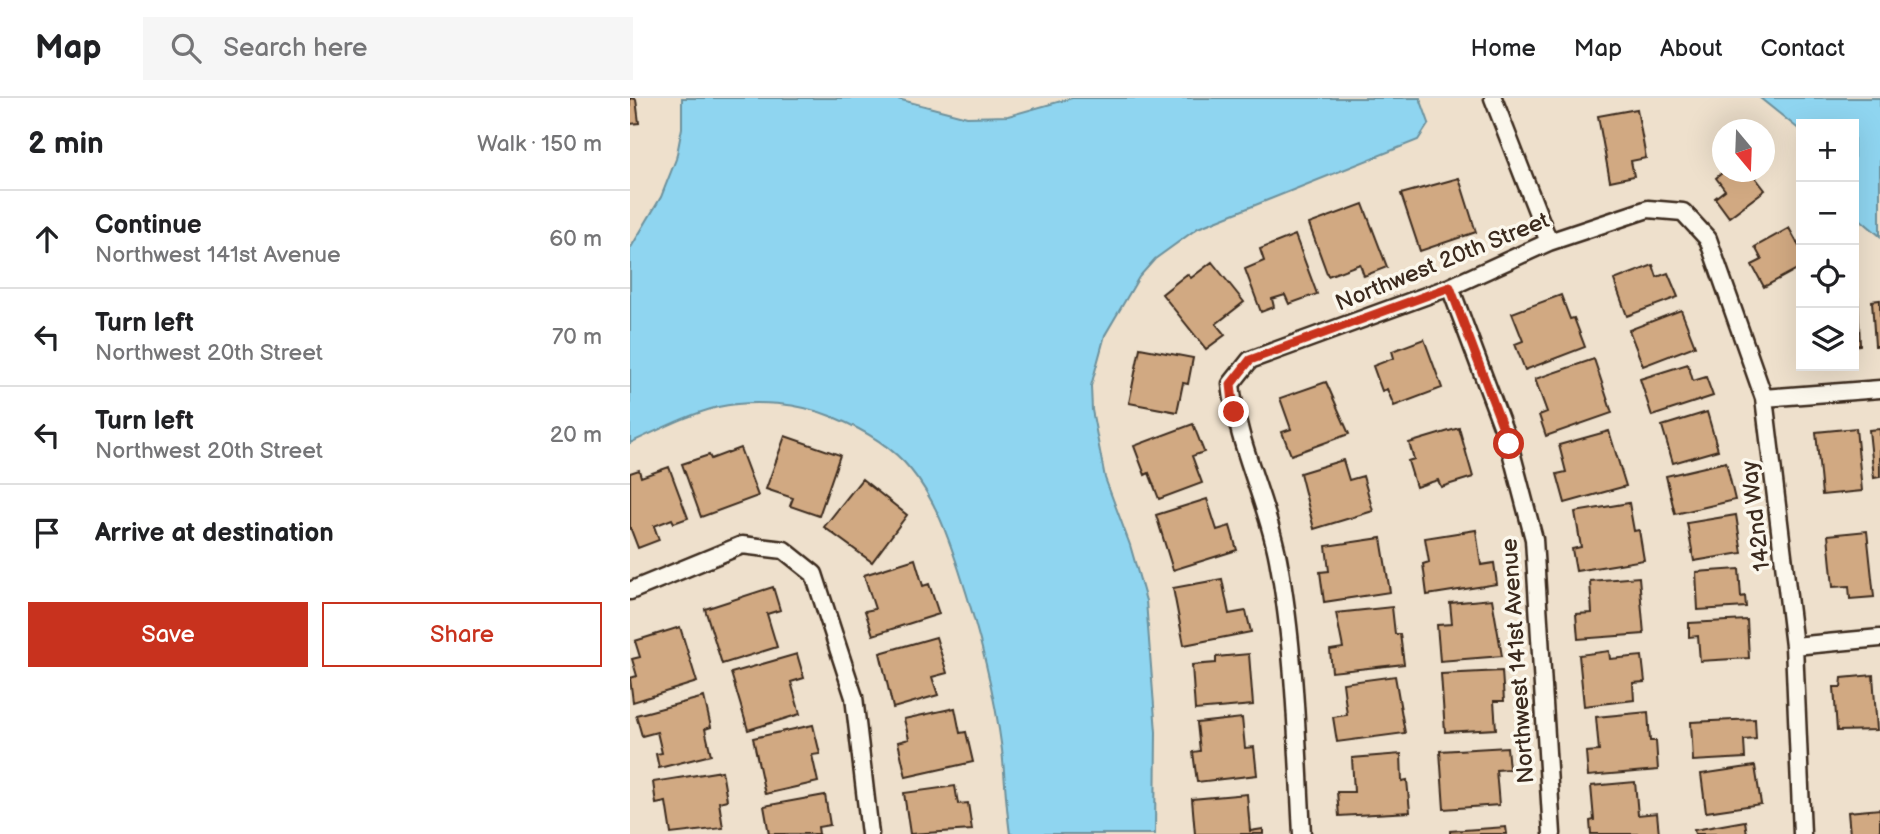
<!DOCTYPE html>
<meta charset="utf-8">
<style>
:root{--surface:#fff;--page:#f6f6f6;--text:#202124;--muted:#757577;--line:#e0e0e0;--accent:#c8321e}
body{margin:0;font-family:"Balsamiq Sans",sans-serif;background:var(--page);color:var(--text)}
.controls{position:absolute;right:21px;top:21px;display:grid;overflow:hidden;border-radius:0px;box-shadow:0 7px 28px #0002}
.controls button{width:63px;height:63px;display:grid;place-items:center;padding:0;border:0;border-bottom:2px solid var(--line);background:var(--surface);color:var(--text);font:35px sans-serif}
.compass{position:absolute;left:1082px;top:21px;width:63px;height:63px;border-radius:50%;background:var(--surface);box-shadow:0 7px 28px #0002;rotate:161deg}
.stop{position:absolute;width:21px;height:21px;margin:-16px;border:5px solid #c8321e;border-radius:50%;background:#fff}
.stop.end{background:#c8321e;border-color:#fff;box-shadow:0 2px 7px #0008}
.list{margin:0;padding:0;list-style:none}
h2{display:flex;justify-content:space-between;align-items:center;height:91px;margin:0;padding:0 28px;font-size:30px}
h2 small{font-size:23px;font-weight:400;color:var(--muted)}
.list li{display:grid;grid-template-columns:46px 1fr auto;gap:21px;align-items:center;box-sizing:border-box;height:98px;padding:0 28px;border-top:2px solid var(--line)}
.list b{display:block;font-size:26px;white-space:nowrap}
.list p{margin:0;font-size:23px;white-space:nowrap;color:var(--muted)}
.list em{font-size:23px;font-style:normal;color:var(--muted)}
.actions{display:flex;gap:14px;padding:21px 28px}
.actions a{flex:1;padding:16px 0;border:2px solid var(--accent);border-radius:0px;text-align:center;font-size:24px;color:var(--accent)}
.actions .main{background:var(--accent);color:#fff}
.icon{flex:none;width:38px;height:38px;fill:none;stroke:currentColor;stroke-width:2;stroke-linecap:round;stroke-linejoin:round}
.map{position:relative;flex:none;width:1250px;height:736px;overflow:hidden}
header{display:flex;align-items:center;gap:42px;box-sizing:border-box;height:98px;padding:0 35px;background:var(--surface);border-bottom:2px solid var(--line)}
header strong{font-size:33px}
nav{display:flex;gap:38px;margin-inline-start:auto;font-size:24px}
.search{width:490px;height:63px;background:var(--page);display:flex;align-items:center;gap:18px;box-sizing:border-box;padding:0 24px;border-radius:0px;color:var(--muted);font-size:26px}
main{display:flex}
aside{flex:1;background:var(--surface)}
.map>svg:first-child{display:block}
</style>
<header>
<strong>Map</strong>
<div class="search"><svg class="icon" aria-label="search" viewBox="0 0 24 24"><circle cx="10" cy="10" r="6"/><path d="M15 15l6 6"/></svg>Search here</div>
<nav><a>Home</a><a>Map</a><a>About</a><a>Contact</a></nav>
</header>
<main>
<aside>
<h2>2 min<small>Walk · 150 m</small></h2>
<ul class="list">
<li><svg class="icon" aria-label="ahead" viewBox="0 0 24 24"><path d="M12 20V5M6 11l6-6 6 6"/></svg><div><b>Continue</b><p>Northwest 141st Avenue</p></div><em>60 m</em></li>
<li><svg class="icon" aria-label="left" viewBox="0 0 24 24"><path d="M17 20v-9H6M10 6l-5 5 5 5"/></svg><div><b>Turn left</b><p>Northwest 20th Street</p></div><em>70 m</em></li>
<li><svg class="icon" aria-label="left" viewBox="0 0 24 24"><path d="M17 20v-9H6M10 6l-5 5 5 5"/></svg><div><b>Turn left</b><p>Northwest 20th Street</p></div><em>20 m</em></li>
<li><svg class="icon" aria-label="arrive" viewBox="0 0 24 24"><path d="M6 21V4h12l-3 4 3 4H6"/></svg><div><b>Arrive at destination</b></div></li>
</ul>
<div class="actions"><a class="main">Save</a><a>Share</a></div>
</aside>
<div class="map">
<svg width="1250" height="736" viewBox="0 0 1250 736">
<rect width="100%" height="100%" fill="#eee0cc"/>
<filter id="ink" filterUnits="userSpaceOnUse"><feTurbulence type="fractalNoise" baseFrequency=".0143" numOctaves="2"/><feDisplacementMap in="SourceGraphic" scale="14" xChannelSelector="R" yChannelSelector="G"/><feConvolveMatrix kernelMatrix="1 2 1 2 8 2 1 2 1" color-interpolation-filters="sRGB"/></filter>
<g filter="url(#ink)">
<!-- water -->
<path fill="#8fd5f0" stroke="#6d919c" stroke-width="2" d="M52 0H264L337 19 378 18 442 0H790L799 25 788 42 568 130 525 161 509 179 475 237 461 288 462 312 475 380 500 447 516 503 526 634 525 736H380C376 708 375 680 372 652 364 591 348 530 329 472 317 436 305 401 281 372 261 347 232 331 203 319 170 305 124 301 88 309 57 317 29 332 0 345V151L31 99 46 61 52 30Z
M1130 0H1250V138L1224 116V26H1171V33Z"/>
<!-- building -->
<path fill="#d1a982" stroke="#3b2a1e" stroke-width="2" d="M0 0 6 1 9 25 0 26Z
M1007 11 1016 60 1001 63 1004 78 980 83 968 18Z
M1093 74H1121L1135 92 1099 119 1085 100 1095 92 1086 80Z
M829 80 846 134 790 153 771 96Z
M733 106 757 169 734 178 730 166 698 178 679 126Z
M1159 130 1171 152V169L1134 189 1122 167 1132 162 1125 149Z
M665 137 687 196 659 206 655 197 642 201 644 209 631 214 615 171 634 163 630 151Z
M582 164 614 204 586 226 595 237 576 251 532 196 557 176 561 180Z
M1023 167 1027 179 1038 175 1048 199 997 218 984 182Z
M931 197 940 221 944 220 955 249 895 272 885 246 893 243 882 215Z
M1224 198H1228L1230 247 1224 248Z
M1250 202V248H1245L1242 203Z
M1051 212 1065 248 1013 268 999 232Z
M794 241 812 290 764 308 757 291 752 293 743 268 764 260 762 253Z
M510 250 563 260 558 286 553 285 547 314 499 305Z
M964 261 982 315 916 338 909 317 917 314 905 281Z
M1058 266 1063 283 1076 279 1083 298 1022 318 1010 281Z
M696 284 719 336 661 357 652 334 661 331 650 300Z
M1077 314 1088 352 1043 365 1032 328Z
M563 326 574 354 562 358 572 385 529 401 519 375 515 377 504 348Z
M829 330 843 379 811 389 808 382 786 389 778 363 784 361 779 345Z
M1226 330 1232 393 1192 397 1186 334Z
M1250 331V379L1244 380 1239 332Z
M979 333 996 388 935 405 927 376 936 374 929 347Z
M155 338 210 357 189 418 160 408 163 400 136 391Z
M110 350 128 398 71 419 52 366 79 357 81 361Z
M713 362 719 382 733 378 743 413 684 431 670 375Z
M1096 364 1105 402 1045 416 1036 378Z
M39 369 58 420 44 425 42 421 24 428 29 442 8 450 0 429V375L9 372 11 379Z
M232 381 277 417 242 464 194 429Z
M577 401 587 432 600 428 607 452 543 472 526 417Z
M999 405 1004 433 1009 432 1014 462 946 473 942 451 951 449 945 414Z
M1106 417 1112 455 1064 463 1057 425Z
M846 432 851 467 864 465 867 486 797 497 793 466 799 464 795 440Z
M1237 433 1244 499 1220 501 1219 488 1203 489 1198 437Z
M751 440 760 494 694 504 690 474 699 473 696 448Z
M285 461 293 488 299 486 309 516 243 537 235 513 245 511 234 477Z
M1109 471 1111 499 1115 498 1116 509 1068 512 1066 474Z
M1009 479 1014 536 948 541 946 516 962 515 960 483Z
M592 481 599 516 616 513 621 534 554 547 543 490Z
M143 489 150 512 137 516 147 549 92 566 75 511Z
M862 501 872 558 810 563 807 527 822 526 820 505Z
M762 509 765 536H770L774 566 702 574 700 552 713 550 706 515Z
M1117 522 1119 560 1070 563 1068 538 1059 539V525Z
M50 529 67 584 3 604 0 580 7 578 2 561 10 559 5 543Z
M306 539 317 575 302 579 308 597 263 610 250 555Z
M979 553 980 561 1012 558 1015 584 1003 585 1004 602 954 608 949 557Z
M167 556 174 580 161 584 170 616 118 632 101 575Z
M619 556 623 607 565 612 562 567 586 565V559Z
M872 573 874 603H864L866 631 815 634 811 576Z
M1243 577 1247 632 1207 633 1204 589H1211L1212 580Z
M765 578 775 635 707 644 703 619 717 617 713 585Z
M74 599 81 629 75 631 81 657 29 670 26 656 32 655 27 634 12 638 6 617Z
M325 610 330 635 336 634 343 664 276 679 268 644 279 641 274 621Z
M1018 614 1020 643H1026L1028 672 958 678 956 654 969 653 966 619Z
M612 620 615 650 624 649 627 677 567 684 563 654 570 653 567 625Z
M1125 621 1126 641 1114 642 1115 660 1063 663 1061 624Z
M183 627 190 656 182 657 188 684 135 696 123 640Z
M877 649 879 671 866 672 869 707 814 711 810 653Z
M771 656 772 683 777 682 780 714 709 718 707 694H724L722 660Z
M1125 668 1131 706 1076 714 1071 676Z
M92 673 97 702 89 704 93 730 41 736 36 704 26 706 23 684Z
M1005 684 1008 717 1027 715 1029 736H961L960 723 964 722 961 688Z
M325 688 328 706 338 705 342 732 280 736 274 695Z
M617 696 620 733 633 731V736H565L562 701Z
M195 697 200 727 188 729 189 736H139L134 708Z
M1250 711V736H1220L1218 714Z
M1115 723 1117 736H1065L1064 732Z
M876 729 877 736H820V733Z"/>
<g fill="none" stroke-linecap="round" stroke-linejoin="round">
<defs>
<path id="street" d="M863 0 919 144
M820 189 879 346 904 441 922 736
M1134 300 1250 291
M0 493 112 447 154 452 184 476 224 599 240 736
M1164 548 1250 540
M672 736C667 645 665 551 648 461 637 402 607 347 601 286L620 262 820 189 919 144 1018 111 1053 114 1078 141 1134 300 1164 548 1172 736"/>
</defs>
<!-- street casing -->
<use href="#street" stroke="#3b2a1e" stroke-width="21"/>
<!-- street -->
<use href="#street" stroke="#fbf7ec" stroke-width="16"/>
</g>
</g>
<g fill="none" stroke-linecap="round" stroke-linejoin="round" filter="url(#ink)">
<!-- route -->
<path stroke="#c8321e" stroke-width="9" d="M604 314 601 286 620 262 820 189 879 346"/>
</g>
<g text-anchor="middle" stroke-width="7" stroke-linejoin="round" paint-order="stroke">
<!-- street labels -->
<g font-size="23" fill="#3b2a1e" stroke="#fbf7ec">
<text transform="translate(812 163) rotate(-22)" y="8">Northwest 20th Street</text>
<text transform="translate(1125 418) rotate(-97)" y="8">142nd Way</text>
<text transform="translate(887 563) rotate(-94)" y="8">Northwest 141st Avenue</text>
</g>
</g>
</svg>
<div class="controls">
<button>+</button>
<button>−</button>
<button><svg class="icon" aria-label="locate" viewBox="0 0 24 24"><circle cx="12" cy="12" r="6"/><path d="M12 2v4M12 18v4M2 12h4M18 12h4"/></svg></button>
<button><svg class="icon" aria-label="layers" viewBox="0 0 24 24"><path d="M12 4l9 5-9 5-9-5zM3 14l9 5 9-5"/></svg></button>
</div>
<svg class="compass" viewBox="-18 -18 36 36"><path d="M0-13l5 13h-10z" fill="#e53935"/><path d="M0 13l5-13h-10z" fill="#757577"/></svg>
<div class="stop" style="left:879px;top:346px"></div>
<div class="stop end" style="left:604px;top:314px"></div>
</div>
</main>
